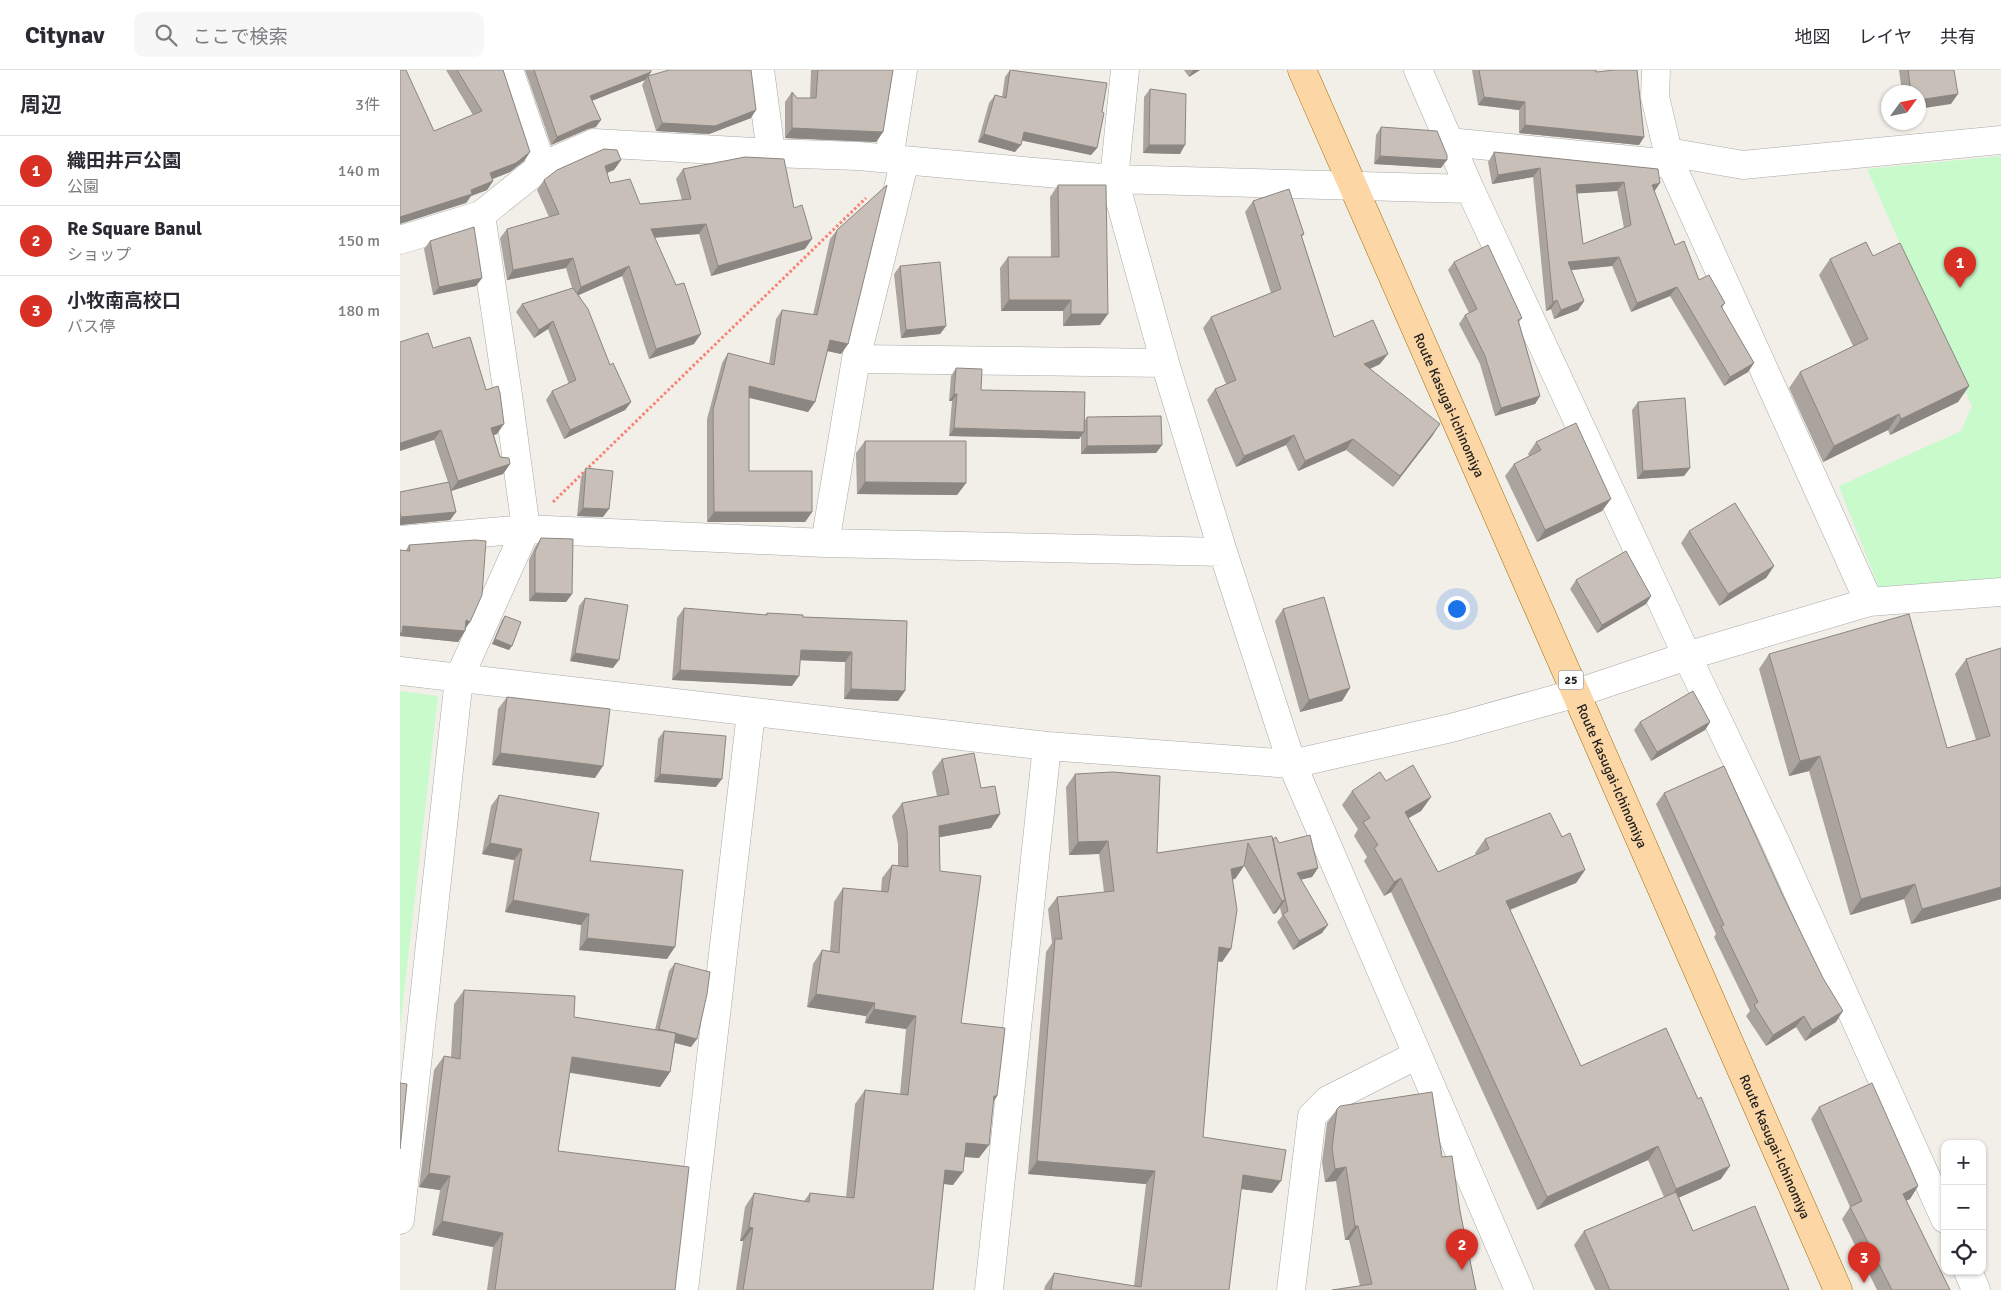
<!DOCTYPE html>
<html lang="ja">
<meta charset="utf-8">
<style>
:root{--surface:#fff;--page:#f7f7f7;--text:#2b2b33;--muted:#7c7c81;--line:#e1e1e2;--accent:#d93025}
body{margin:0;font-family:Signika,"Noto Sans JP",sans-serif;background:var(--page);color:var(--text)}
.controls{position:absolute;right:15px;bottom:15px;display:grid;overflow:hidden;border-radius:10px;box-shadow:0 1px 4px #0004}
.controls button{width:45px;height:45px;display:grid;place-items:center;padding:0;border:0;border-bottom:1px solid var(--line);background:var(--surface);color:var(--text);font:25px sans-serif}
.compass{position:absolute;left:1481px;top:15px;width:45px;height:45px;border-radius:50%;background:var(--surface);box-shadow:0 1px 4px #0004;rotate:57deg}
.you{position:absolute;left:1056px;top:538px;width:18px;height:18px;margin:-12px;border:4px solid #fff;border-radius:50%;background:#1a73e8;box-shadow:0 0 0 8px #1a73e833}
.badge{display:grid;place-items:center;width:32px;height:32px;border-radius:50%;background:var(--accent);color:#fff;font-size:16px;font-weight:700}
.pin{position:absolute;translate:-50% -41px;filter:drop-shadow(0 1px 2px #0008)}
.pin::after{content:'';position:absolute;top:26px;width:18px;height:15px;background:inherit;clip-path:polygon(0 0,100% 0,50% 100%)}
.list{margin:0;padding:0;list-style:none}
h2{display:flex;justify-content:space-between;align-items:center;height:65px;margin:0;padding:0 20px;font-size:21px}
h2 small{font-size:16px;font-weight:400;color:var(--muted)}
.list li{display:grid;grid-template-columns:32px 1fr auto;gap:15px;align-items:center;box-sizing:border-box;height:70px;padding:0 20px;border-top:1px solid var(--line)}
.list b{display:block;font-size:19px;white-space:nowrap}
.list p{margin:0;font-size:16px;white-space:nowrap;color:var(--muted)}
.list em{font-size:16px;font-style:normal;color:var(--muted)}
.icon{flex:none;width:28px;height:28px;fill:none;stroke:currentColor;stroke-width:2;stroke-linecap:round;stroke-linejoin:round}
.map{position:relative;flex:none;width:1601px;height:1220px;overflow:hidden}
header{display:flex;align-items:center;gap:30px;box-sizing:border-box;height:70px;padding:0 25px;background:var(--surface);border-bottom:1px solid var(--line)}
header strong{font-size:24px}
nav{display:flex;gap:28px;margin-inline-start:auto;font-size:18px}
.search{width:350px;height:45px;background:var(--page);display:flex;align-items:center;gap:12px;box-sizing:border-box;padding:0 18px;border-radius:10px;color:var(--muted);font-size:19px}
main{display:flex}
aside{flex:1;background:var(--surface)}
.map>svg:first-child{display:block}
</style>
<header>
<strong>Citynav</strong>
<div class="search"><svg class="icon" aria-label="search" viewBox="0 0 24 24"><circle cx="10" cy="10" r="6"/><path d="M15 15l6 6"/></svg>ここで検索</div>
<nav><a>地図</a><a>レイヤ</a><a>共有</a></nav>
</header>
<main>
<aside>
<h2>周辺<small>3件</small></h2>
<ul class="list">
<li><span class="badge">1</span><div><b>織田井戸公園</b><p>公園</p></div><em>140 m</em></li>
<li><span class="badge">2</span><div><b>Re Square Banul</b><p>ショップ</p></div><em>150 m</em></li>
<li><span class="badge">3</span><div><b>小牧南高校口</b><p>バス停</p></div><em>180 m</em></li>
</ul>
</aside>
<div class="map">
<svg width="1601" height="1220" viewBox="0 0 1601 1220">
<rect width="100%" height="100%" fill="#f2efe9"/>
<!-- park -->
<path fill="#c8facc" d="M1601 86V508L1479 518 1439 416 1561 361 1572 336 1467 99Z
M0 621 38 626 0 958Z"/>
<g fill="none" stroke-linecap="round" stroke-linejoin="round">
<defs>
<path id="minor" d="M109 0 142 96
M360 0 371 83
M725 0 714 109 765 293 823 482 892 694 1119 1220
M1018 0 1070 119 1287 586 1375 771 1545 1149
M1256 0 1255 27 1271 94 1469 532
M1049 72 1271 94
M1268 82 1343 95 1601 70
M489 89 503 0
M0 170 81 145 142 96 194 73 371 83 458 86 714 109 1070 119
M456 289 765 293
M0 470 126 459 425 473 823 482
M425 473 456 289 505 90
M0 601 647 676 892 694 1051 658 1177 623 1287 586 1469 532 1601 522
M0 1150 59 608 126 459 108 325 81 145
M1568 1201 1576 1220
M284 1220 351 643
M589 1220 647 676
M891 1220 912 1046 928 1030 1017 985"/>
<g id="major">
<path id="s1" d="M902 0 1438 1220"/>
</g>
</defs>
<!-- minor casing -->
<use href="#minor" stroke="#a9a9a9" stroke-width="29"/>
<!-- major casing -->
<use href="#major" stroke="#a06b00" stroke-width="29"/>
<!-- path -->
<path stroke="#fa8072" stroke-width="3" stroke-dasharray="2.5 2.5" stroke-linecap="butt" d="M153 432 466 128"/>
<!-- minor -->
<use href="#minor" stroke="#fff" stroke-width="28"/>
<!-- major -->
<use href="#major" stroke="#fcd6a4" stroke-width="28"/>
</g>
<!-- wall -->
<path fill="#aba49e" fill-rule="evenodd" d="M46 0H103L130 82 124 91 110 102 93 109V111L87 120 71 126 66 133 34 61 73 45Z
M125 0H251V2L249 6 351 48 309 64 256 61 242 15 245 10 192 30 196 57 188 59 151 75Z
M411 0H493L483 62 476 72 385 68V32L392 22 397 28H410Z
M610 0 702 42 697 78 691 85 622 70 615 82 578 72 589 33 595 25 602 27 605 7Z
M784 0H800L789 7Z
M1072 0H1196V2L1244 67 1239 75 1119 63V40L1078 35Z
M1499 0H1554L1551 34 1518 22H1502Z
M750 19 780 84 743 83 744 27Z
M981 57 1041 98 974 94 976 65Z
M1094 82 1258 99 1254 122 1275 175 1299 210 1325 233 1322 238 1354 293 1348 302 1324 316 1270 226 1231 242 1212 196 1171 200 1184 231 1178 240 1154 249 1151 239 1146 241 1133 107 1092 114 1088 92ZM1217 121 1224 158 1183 174 1177 123Z
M221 90 214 100 207 103 210 113 240 134 282 130 276 109 283 99 394 138 405 179 311 206 299 164 255 168 294 274 249 289 222 206 179 225 210 295 231 332 225 340 164 369 146 330 152 321 169 314 148 259 134 268 116 242 122 234 172 218 166 198 107 210 100 168 107 159 149 147 137 120 144 110Z
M658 115 700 255 663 256V241H601L600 198 608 187H651L650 127Z
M853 131 904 164 902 167 934 267 980 294 970 299 1033 365 993 417 946 380 898 401 886 375 836 397 807 330 815 319 826 314 803 258 811 247 871 223 845 142Z
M437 160 448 274 441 284 427 281 415 332 408 342 349 328V401L412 442 405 452H307V349L322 293 328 283 369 294 376 249 382 240 413 245 430 169Z
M30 171 82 208 76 216 33 225 24 179Z
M1473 186 1569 316 1558 332 1490 365 1488 360 1423 392 1389 318 1400 302 1453 276 1419 205 1430 189Z
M1054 192 1122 248 1119 252 1140 326 1135 334 1095 346 1080 294 1059 254 1065 245 1069 243 1048 200Z
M500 196 546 256 540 264 501 268 494 204Z
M33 278 97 364 94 365 100 387 110 394 103 404 51 421 56 442 50 450 0 455V422L48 412 34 370Z
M556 298 581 320 685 350 687 347 762 375 756 383 681 384V366L679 369 549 366 552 331H549L551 306Z
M1238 332 1290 398 1284 406 1237 409 1232 340Z
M465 371 566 413 557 425 457 424 456 383Z
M1136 372 1202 441 1137 472 1105 406 1114 394 1129 386 1128 384Z
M186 398 203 447 177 446 181 407Z
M1289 461 1374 496 1366 508 1319 536 1281 473Z
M141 468 172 524 166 532 129 531V490L135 477Z
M9 475 70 552 65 559V561L58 572 0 566 6 480Z
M1176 510 1251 526 1246 534 1197 563 1170 519Z
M185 528 213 598 170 591 179 536Z
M284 538 365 545 367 543 403 547 507 551 498 631 444 629 445 592 400 590 392 616 272 610 277 548Z
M883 539 950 618 942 631 900 642 875 551Z
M105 546 109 580 92 574 102 550Z
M1601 578V829L1511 854 1504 829 1450 845 1409 701 1389 706 1359 599 1369 584 1547 678 1576 670 1555 604 1566 589Z
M107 627 195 708 92 695 98 639Z
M1240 652H1310L1305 660 1251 691 1234 660Z
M264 661 316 717 254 712 258 669Z
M542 689 581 718 600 744 591 758 539 767 540 801 561 953 597 1026 593 1033 579 1088 564 1087 553 1115 544 1114 533 1220H336L343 1171H340L345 1137 354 1123 404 1131 410 1123 446 1127 455 1034 465 1020 500 1024 506 959 465 953 466 946 407 937 413 894 422 880 430 881 434 832 443 818 481 821 482 808 492 795H498V774L492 746 502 733 537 726 532 702Z
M675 704 757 783 873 769 918 798 912 807 901 809 922 863 893 880 877 852 882 846 880 838 876 843 873 844 844 796 835 809H832L831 879 822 892 818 891 803 1067 872 1123 841 1119 829 1220H644L645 1216 654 1203 734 1216 746 1114 628 1104 646 882 652 873 648 839 657 827 704 822 699 784 669 785 666 717Z
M986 711 1031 727 1021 741 1008 748 1038 802 1076 785 1075 783 1085 769 1162 767 1185 800 1176 813 1110 840 1181 996 1321 1109 1279 1127 1293 1161 1389 1220H1195L1174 1175 1184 1161 1264 1127 1248 1090 1137 1140 991 822 984 826 964 791 967 787 954 766 958 759 942 735 952 721Z
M1264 723 1436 952 1405 971 1396 957 1366 976 1346 946 1350 941 1314 867 1316 864 1256 734Z
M99 725 190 791 267 889 179 880 181 855 105 842 114 790 82 784 91 736Z
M275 893 291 977 275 973 270 1002 260 1017 170 1003 158 1081 275 1220H87L93 1177 32 1165 40 1120 19 1117 34 1000 44 986 51 987 54 934 64 920 174 947 255 960 269 901Z
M1419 1037 1518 1116 1510 1129 1506 1130 1550 1220H1477L1442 1149 1450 1137 1411 1049Z
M937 1039 1042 1087 1060 1141 1076 1220 960 1216 949 1170H945L936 1111 925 1112 922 1092 927 1053Z"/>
<!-- shaded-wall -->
<path fill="#8b8681" d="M793 0H800L789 7Z
M251 2 245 10 184 34 190 26Z
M1558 24 1551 34 1518 39V30Z
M1084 27 1125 32 1119 40 1078 35Z
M356 40 351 48 309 64 256 61 262 53Z
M201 50 196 57 188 59 151 75 157 67 193 51Z
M1125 55 1244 67 1239 75 1119 63Z
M392 58 483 62 476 72 385 68Z
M624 62 697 78 691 85 619 70Z
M584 64 621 75 615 82 578 72Z
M749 75H785L780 84 743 83Z
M130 82 124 91 110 102 84 112 90 103Z
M980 86 1047 90 1041 98 974 94Z
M221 90 214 100 198 106 205 96Z
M1140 98 1133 107 1092 114 1098 105Z
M93 111 87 120 71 126 66 133 0 154V147Z
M1224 112 1217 121 1170 124 1176 115Z
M1260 113 1254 122 1252 115Z
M306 154 299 164 244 168 251 159Z
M412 169 405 179 311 206 318 196Z
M1219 187 1212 196 1162 201 1168 192Z
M173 188 166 198 107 210 113 200Z
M229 196 222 206 174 227 181 217Z
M82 208 76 216 33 225 39 217Z
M1277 217 1270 226 1231 242 1237 233Z
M609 230H671L663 241H601Z
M1157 230 1151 239 1146 241 1153 232Z
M1184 231 1178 240 1154 249 1161 240Z
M671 244H708L700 255 663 256Z
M153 251 148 259 134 268 139 260Z
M546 256 540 264 501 268 506 260Z
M301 264 294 274 249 289 256 279Z
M430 270 448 274 441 284 423 280Z
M988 284 980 294 956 305 964 294Z
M1354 293 1348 302 1324 316 1330 307Z
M349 316 415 332 408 342 343 326Z
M1569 316 1558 332 1490 365 1501 349Z
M554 324H557L552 331H549Z
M1140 326 1135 334 1095 346 1101 338Z
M231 332 225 340 164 369 170 360Z
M1499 344 1488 360 1423 392 1434 376Z
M104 354 97 364 84 368 91 358Z
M1040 354 1033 365 993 417 1000 406Z
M554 358 684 362 679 369 549 366Z
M41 360 34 370 0 381V373Z
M894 365 886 375 836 397 844 386Z
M953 369 946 380 898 401 905 391Z
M762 375 756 383 681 384 687 376Z
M110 394 103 404 51 421 58 411Z
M1290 398 1284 406 1237 409 1243 401Z
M465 412 566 413 557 425 457 424Z
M1211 429 1202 441 1137 472 1145 460Z
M183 438 209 439 203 447 177 446Z
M56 442 50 450 0 455V449L1 447Z
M314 442H412L405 452H307Z
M1374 496 1366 508 1319 536 1328 524Z
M135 523 172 524 166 532 129 531Z
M1251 526 1246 534 1197 563 1202 555Z
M66 550 70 552 63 561H65L58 572 0 566V560L3 556Z
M95 569 112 576 109 580 92 574Z
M401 580 452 582 445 592 394 590Z
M175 583 219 590 213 598 170 591Z
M280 600 399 606 392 616 272 610Z
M950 618 942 631 900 642 909 630Z
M451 619 505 621 498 631 444 629Z
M1310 652 1305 660 1251 691 1257 682Z
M100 683 203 696 195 708 92 695Z
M1420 686 1409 701 1389 706 1400 691Z
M260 704 322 709 316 717 254 712Z
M1031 727 1021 741 995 756 1005 742Z
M600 744 591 758 530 769 539 756Z
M708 771 699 784 669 785 678 772Z
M90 773 122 779 114 790 82 784Z
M844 796 835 809 822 811 831 799Z
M918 798 912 807 892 812 897 803Z
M1185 800 1176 813 1096 845 1106 831Z
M1001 808 991 822 984 826 994 812Z
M1515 814 1504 829 1450 845 1461 829Z
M1601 817V829L1511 854 1522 839Z
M113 830 189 844 181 855 105 842Z
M885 830 876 843 873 844 882 831Z
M928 855 922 863 893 880 899 871Z
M187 868 275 877 267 889 179 880Z
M819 877 831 879 822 892 810 890Z
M416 924 475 933 466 946 407 937Z
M474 939 516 946 506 959 465 953Z
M1443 941 1436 952 1405 971 1412 960Z
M1404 946 1396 957 1366 976 1373 965Z
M259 959 297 969 291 977 253 967Z
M172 987 270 1002 260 1017 162 1001Z
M594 1026H597L588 1040Z
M566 1073 589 1075 579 1088 556 1086Z
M1258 1076 1248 1090 1137 1140 1147 1127Z
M637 1091 755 1101 746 1114 628 1104Z
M1330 1096 1321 1109 1267 1133 1276 1119Z
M946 1097 936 1111 925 1112 935 1099Z
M545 1100 563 1102 553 1115 536 1113Z
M29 1103 50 1106 40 1120 19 1117Z
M843 1105 881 1111 872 1123 834 1118Z
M1518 1116 1510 1129 1494 1136 1503 1124Z
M42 1151 103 1163 93 1177 32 1165Z
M955 1156H958L949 1170H945Z
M349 1157 353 1158 343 1171H340Z"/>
<!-- building -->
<path fill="#c7bfb8" stroke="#8b8681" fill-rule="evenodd" d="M0 0H6L34 61 82 41 57 0H103L130 82 116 93 90 103 93 111 71 120 72 124 0 147Z
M134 0H251V2L190 26 201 50 193 51 157 67Z
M269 0H351L356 40 315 56 262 53 248 6Z
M418 0H493L483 62 392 58V22L397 28H416Z
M610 0 707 13 702 42 704 43 697 78 624 62 621 75 584 64 595 25 606 28Z
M1079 0H1196V2L1215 0H1237L1244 67 1125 55V32L1084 27Z
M1508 0H1554L1558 24 1518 30V22H1511Z
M750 19 786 24 785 75H749Z
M981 57 1037 61 1047 85V90L980 86Z
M204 79 217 80 221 90 205 96 210 113 230 109 240 134 291 129 283 99 345 87 384 89 394 138 402 135 412 169 318 196 306 154 251 159 276 215 284 213 301 264 256 279 229 196 181 217 173 188 113 200 107 159 159 144 144 110 157 100Z
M1094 82 1258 99 1260 113 1252 115 1275 175 1284 171 1299 210 1309 205 1325 233 1321 236 1354 293 1330 307 1277 217 1237 233 1219 187 1168 192 1184 231 1161 240 1157 230 1153 232 1140 98 1098 105ZM1224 112 1231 155 1183 174 1176 115Z
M487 115 448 274 430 270 415 332 349 316V401H412V442H314L313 340 328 283 374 295 382 240 417 245 437 160Z
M658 115H706L708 244H671V230H609L608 187H659Z
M889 119 904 164 901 165 934 267 973 250 988 284 964 294 1040 354 1000 406 953 369 905 391 894 365 844 386 815 319 836 310 811 247 881 219 853 131Z
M74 157 82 208 39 217 30 171Z
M1466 172 1473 186 1500 173 1569 316 1501 349 1499 344 1434 376 1400 302 1468 269 1430 189Z
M1088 175 1122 248 1118 250 1140 326 1101 338 1085 286 1065 245 1077 239 1054 192Z
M540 192 546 256 506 260 500 196Z
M173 218 188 239 210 295 213 293 231 332 170 360 152 321 176 310 153 251 139 260 122 234Z
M28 263 33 278 70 267 86 320 98 316 100 323 104 354 91 358 100 387 109 388 110 394 58 411 41 360 0 373V272Z
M556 298 582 299 581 320 685 322 684 362 554 358 557 324H554Z
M1285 328 1290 398 1243 401 1238 332Z
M761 346 762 375 687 376V347Z
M1176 353 1211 429 1145 460 1114 394 1141 380 1136 372Z
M465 371H566V413L465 412Z
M186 398 213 401 209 439 183 438Z
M49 412 56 442 1 447 0 442V422Z
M1335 433 1374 496 1328 524 1289 461Z
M141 468 173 469 172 524 135 523V482Z
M75 470 86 471 82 525 70 552 66 550 65 561 3 556 2 563H0V480L10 481 9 475Z
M1226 481 1251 526 1202 555 1176 510Z
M924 527 950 618 909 630 883 539Z
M185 528 228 535 219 590 175 583Z
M284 538 367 545V543L403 545V547L507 551 505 621 451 619 452 582 401 580 399 606 280 600Z
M1509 544 1547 678 1590 666 1566 589 1601 578V817L1522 839 1515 814 1461 829 1420 686 1400 691 1369 584Z
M105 546 121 552 112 576 95 569Z
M1293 621 1310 652 1257 682 1240 652Z
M107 627 210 639 203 696 100 683Z
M264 661 326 666 322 709 260 704Z
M574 683 581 718 595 716 600 744 539 756 540 801 581 806 561 953 605 958 597 1026H594L589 1075 566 1073 563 1102 545 1100 533 1220H343L353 1158 349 1157 354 1123 409 1132 410 1123 454 1128 465 1020 508 1025 516 946 474 939 475 933 416 924 422 880 439 883 443 818 488 822 492 795 508 797 507 761 502 733 549 724 542 689Z
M1013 695 1031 727 1005 742 1038 802 1089 779 1085 769 1150 743 1162 767 1170 763 1185 800 1106 831 1181 996 1266 958 1298 1029 1301 1027 1330 1096 1276 1119 1258 1076 1147 1127 1001 808 994 812 974 778 978 775 963 752 970 748 952 721 980 702 986 711Z
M1324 696 1383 826 1423 908 1443 941 1412 960 1404 946 1373 965 1354 935 1358 932 1321 856 1324 855 1264 723Z
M713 702 760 706 757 783 872 766 885 830 882 831 848 773 844 796 831 799 837 840 831 879 819 877 803 1067 886 1080 881 1111 843 1105 829 1220H651L654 1203 741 1217 755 1101 637 1091 655 869H662L657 827 714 821 708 771 678 772 675 704Z
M99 725 199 743 190 791 283 800 275 877 187 868 189 844 113 830 122 779 90 773Z
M910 765 918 798 897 803 928 855 899 871 883 844 888 841 884 823 873 769 876 767 879 773Z
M275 893 310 902 307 924 297 969 259 959Z
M64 920 175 926 174 947 276 963 270 1002 172 987 158 1081 289 1097 275 1220H95L103 1163 42 1151 50 1106 29 1103 44 986 60 989Z
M0 1013 7 1014 0 1079Z
M1472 1013 1518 1116 1503 1124 1550 1220H1492L1450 1137 1462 1131 1419 1037Z
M1032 1022 1042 1087 1052 1086 1060 1141 1076 1220H932L972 1214 958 1156H955L946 1097 935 1099 932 1078 937 1039 940 1036Z
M1276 1122 1293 1161 1355 1136 1389 1220H1210L1184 1161Z"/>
<g text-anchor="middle" stroke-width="4" stroke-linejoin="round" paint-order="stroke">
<!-- shield labels -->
<rect fill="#fff" stroke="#646464" stroke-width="1" x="1158.5" y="600.5" width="25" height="19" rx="4"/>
<g font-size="12" font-weight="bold" fill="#222">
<text x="1171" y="614">25</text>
</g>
<!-- street labels -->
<g font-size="14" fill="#222" stroke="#fff">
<text dy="5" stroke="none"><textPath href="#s1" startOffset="366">Route Kasugai-Ichinomiya</textPath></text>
<text dy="5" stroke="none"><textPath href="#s1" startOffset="771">Route Kasugai-Ichinomiya</textPath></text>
<text dy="5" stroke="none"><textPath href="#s1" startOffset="1176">Route Kasugai-Ichinomiya</textPath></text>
</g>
</g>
</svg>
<div class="controls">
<button>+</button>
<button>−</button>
<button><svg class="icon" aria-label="locate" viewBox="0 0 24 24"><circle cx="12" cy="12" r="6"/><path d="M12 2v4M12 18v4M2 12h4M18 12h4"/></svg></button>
</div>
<svg class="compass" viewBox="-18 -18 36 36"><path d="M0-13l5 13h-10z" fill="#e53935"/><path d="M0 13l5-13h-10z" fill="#7c7c81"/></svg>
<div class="you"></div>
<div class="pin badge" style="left:1560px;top:218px">1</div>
<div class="pin badge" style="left:1062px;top:1200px">2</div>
<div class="pin badge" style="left:1464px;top:1213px">3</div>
</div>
</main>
